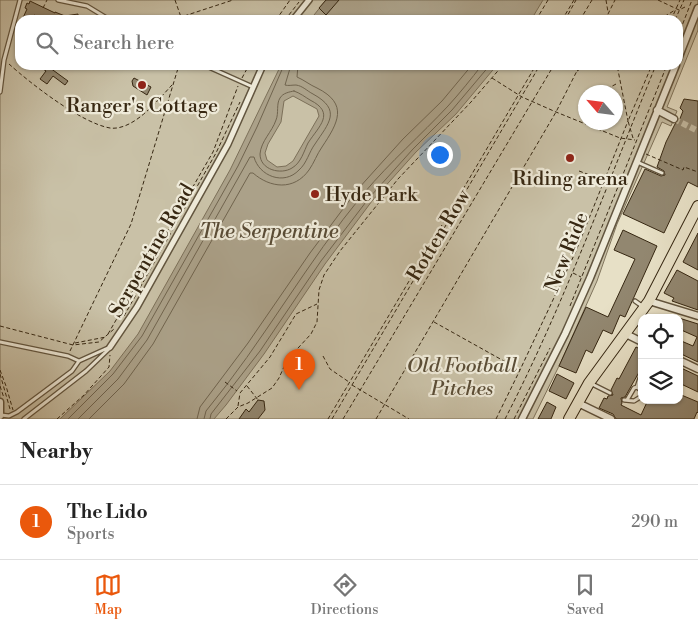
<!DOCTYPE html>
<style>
:root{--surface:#fff;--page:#f6f6f6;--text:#222;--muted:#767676;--line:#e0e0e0;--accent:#ea580c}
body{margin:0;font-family:"Libre Bodoni",serif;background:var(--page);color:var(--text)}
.controls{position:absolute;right:15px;bottom:15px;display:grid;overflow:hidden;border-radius:10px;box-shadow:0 1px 4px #0004}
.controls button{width:45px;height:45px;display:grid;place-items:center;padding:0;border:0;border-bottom:1px solid var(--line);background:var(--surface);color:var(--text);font:25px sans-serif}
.compass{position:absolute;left:578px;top:85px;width:45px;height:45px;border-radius:50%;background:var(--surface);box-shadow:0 1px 4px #0004;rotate:298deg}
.you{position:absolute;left:439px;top:154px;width:18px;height:18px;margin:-12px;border:4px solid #fff;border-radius:50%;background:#1a73e8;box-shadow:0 0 0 8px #1a73e833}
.badge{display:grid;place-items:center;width:32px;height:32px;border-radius:50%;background:var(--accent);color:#fff;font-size:16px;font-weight:700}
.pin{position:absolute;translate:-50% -41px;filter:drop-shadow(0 1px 2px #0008)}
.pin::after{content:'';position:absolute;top:26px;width:18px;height:15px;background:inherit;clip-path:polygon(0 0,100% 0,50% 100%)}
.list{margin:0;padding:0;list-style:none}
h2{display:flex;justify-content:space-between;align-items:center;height:65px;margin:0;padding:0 20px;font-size:21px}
h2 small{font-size:16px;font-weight:400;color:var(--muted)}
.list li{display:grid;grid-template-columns:32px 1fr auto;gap:15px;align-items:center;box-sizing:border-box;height:75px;padding:0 20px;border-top:1px solid var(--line)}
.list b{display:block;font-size:19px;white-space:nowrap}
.list p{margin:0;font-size:16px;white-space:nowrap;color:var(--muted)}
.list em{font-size:16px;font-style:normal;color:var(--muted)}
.icon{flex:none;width:28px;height:28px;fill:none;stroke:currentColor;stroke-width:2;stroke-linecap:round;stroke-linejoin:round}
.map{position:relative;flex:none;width:698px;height:419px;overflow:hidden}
.search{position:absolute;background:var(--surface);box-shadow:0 1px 4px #0004;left:15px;right:15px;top:15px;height:55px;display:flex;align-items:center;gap:12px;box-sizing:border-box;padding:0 18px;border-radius:15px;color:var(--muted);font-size:19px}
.sheet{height:140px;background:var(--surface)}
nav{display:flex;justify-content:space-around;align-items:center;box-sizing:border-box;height:70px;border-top:1px solid var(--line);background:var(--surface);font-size:14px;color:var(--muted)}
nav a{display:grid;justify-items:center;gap:2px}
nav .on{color:var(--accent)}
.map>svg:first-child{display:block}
</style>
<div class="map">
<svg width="698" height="419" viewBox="0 0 698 419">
<rect width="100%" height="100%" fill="#e7e0c6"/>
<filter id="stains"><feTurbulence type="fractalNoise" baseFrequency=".004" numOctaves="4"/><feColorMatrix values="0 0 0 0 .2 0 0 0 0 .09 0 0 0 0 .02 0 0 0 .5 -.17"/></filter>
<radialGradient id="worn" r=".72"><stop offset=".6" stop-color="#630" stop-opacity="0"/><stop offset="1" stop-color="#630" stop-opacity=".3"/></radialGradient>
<!-- green -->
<path fill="#c9c1a7" stroke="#80745c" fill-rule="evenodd" d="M0 0H698V30L667 107 677 111 671 126 662 122 617 224 597 281 559 366 533 419H0ZM20 20H678V65H20ZM586 92H616V122H586Z"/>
<!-- water -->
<path fill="#aba189" stroke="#7c7059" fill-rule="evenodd" d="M326 0H543L531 20H310Z
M281 65H497L456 114 416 152 372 201 325 264 264 354 226 405 214 419H60L110 371 138 334 230 170ZM293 96 317 109 319 116 293 161 286 166 277 167 267 160 265 153 268 144 281 122 284 101Z"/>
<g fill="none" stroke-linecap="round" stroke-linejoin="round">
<!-- shore -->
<path stroke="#70644e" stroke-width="1" d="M294 91C300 93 305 97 310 100 336 113 319 126 308 143 304 151 301 163 292 168 281 175 260 170 260 154 261 141 272 132 276 120 279 113 276 104 280 98 283 93 289 92 294 91Z
M68 419 113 374 142 336 238 166 257 127 284 65
M78 419 118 379 147 340 250 157H254C259 176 284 186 299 170 307 163 309 152 315 144 329 123 342 110 313 94 307 91 303 86 296 85 292 85 288 86 285 85L291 65
M89 419 124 384 153 344 250 173H253C270 188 294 191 309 170 314 163 317 154 322 147 338 123 349 104 317 88 310 85 304 80 297 77L298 65
M197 419 200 407 248 343 310 253 358 189 403 139 442 101 472 65
M204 419 206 411C263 342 307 262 364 193 390 162 421 135 448 106 460 93 471 79 482 65
M210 419 211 414 260 351 321 261 369 198 413 149 452 110 490 65"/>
</g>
<!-- building -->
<path fill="#928770" stroke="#362712" d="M326 0H339L326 15 319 8Z
M30 1 55 13V12L65 16 78 14V20H47L34 15 32 20H22L27 9 25 8 27 3 29 4Z
M46 65 68 81 65 85 53 76 47 84 40 79 46 71 43 69Z
M134 78 151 87 147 95 133 86 132 81Z
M684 99 698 101V187L688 182 664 233 623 214 645 169 661 176 665 175 664 171 657 167 666 142 675 124 679 121 683 111 680 108Z
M623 230 657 246 625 317 620 315 612 334 603 330 592 353 586 350 576 373 559 366 586 307 608 317 635 259 614 250Z
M698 233V270L683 262Z
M677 270 698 281V310L672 301 674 298 664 293Z
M679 318 698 324V362L679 353V340L693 346 697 337 679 329Z
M636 347 642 350V367L625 397 621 398 622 403 621 405 641 415 648 400H679V394L698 402V413L697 412 694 419H616L613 414 599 408 604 398 607 399 608 396 613 395 611 390 617 378 619 379Z
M679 367 698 376V392L679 383Z
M557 374 574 383 566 399 549 391Z
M258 400 264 401 265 410 258 419H239L246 409 249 412Z
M547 402 556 407 551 419H538Z"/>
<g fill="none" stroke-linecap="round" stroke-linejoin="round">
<!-- minor-tunnel -->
<path stroke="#c4bba2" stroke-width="6" stroke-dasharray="6 3" stroke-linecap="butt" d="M674 119 698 131"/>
<defs>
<path id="service" d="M58 0 87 6 110 20
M204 65 253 87
M0 92 4 60 20 0
M637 162 662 173
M635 301 642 306
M0 342 68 356 79 361
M590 383 610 393
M637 387 642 372
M624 400 634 401 642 396
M627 400 634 388 637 387 642 391
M1 415 9 416 17 412 72 371 79 361 110 347
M24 419 86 371 110 348"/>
<path id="pedestrian" d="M293 20 309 0
M110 347 137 307 228 144 263 65"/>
<path id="minor" d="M678 59 698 8
M657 110 674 119
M649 301 698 316
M626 334 642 342
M679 360 698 369
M0 402V416
M578 403 611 419
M522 419 565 334 590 278 676 65"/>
<path id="primary" d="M569 419 589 383 649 301 698 206"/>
</defs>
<!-- service casing -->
<use href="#service" stroke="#62553f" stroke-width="5.5"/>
<!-- pedestrian casing -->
<use href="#pedestrian" stroke="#62553f" stroke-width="8"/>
<!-- minor casing -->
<use href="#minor" stroke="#62553f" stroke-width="9"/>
<!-- primary casing -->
<use href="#primary" stroke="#362712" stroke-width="12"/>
<!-- path -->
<path stroke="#362712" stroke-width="1" stroke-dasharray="4 2.5" stroke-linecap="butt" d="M175 0 182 20
M606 0 608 12
M658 0 679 10 687 6
M43 8 47 0
M172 20 233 0
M276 20 290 0
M285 20 299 2
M536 20 548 0
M562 20 574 0
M565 20 576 0
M580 20 592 0
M605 20 615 0
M659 20 675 10
M671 20 680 0
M675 20 684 0
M678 36 692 0
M9 64C30 83 81 123 110 128 116 129 123 127 129 124 145 116 159 99 172 85
M577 71 587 65
M242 78 249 65
M492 78 522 97 556 112 620 138 635 140
M601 92 618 83
M633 138 628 121 652 65
M646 154 683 170 684 167 698 172
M579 171 609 182
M573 273 581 277
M570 306 667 65
M124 316 216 153 240 102
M434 322 520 370
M0 326 73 345 99 342 114 329
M108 334 213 152 238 86
M75 343 106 337
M70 351 131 224 179 65
M323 356 330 369 349 382
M0 370 6 386 13 410
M0 374 10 409
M225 382 237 391
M352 385 409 419
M0 386 4 398
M247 386 251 391
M238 406 240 393 270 357 296 314 317 304
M57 419 84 395 109 367 110 355
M226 419 238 407 248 403 272 388 279 378 287 360 311 334 317 322 319 290 324 275 340 251 398 179 471 102 503 65
M328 419 536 65
M332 419 540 65
M343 419 554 65
M376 419 556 112 580 65
M496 419 520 370 576 251 628 121 617 65
M505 419C564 305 607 184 656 65
M514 419 550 348"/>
<!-- service -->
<use href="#service" stroke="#efebda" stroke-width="3"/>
<!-- pedestrian -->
<use href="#pedestrian" stroke="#efebda" stroke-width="5"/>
<!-- minor -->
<use href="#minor" stroke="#efebda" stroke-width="6"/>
<!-- primary -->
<use href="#primary" stroke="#e7e0c6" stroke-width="10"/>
<!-- path-bridge -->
<path stroke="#362712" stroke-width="1" stroke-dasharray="4 2.5" stroke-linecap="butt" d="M251 391 258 400"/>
</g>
<!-- markers -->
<g fill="#8f2418" stroke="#efebda" stroke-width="2">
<circle cx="142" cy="85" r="5"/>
<circle cx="570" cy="158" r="5"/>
<circle cx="315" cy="194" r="5"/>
</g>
<g text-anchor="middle" stroke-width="4.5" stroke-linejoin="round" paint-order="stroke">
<!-- poi labels -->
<g font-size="20" fill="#362712" stroke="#efebda">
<text x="142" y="112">Ranger's Cottage</text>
<text x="570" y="185">Riding arena</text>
<text x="325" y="201" text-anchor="start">Hyde Park</text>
</g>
<!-- street labels -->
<g font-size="20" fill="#362712" stroke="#efebda">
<text transform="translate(438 235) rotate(-59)" y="7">Rotten Row</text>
<text transform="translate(151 250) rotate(-60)" y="7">Serpentine Road</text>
<text transform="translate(566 252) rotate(-68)" y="7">New Ride</text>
</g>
<!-- park labels -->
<g font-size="20" font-style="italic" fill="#5b4e37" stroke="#efebda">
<text x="462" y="372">Old Football<tspan x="462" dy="23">Pitches</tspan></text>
</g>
<!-- water labels -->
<g font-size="21" font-style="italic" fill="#594c36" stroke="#efebda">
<text x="269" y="238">The Serpentine</text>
</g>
</g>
<rect width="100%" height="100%" filter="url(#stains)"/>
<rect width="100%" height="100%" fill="url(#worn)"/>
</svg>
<div class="controls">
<button><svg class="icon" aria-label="locate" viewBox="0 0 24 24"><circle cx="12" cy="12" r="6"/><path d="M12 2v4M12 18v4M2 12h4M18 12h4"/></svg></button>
<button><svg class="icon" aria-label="layers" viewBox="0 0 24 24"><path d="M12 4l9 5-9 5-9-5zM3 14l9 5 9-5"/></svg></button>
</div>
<svg class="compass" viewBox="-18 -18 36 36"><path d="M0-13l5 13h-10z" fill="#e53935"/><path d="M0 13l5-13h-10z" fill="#767676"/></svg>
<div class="you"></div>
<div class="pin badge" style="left:299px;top:390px">1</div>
<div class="search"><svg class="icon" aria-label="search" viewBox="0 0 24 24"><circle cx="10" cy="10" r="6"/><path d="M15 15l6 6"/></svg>Search here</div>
</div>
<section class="sheet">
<h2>Nearby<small></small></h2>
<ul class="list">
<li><span class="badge">1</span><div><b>The Lido</b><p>Sports</p></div><em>290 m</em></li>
</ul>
</section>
<nav>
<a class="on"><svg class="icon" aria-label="map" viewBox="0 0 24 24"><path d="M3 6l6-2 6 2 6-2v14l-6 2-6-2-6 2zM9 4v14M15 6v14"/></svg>Map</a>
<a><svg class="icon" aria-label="directions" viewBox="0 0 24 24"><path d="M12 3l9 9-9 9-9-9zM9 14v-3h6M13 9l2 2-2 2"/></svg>Directions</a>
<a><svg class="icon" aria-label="saved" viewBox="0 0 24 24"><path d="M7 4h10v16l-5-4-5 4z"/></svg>Saved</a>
</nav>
